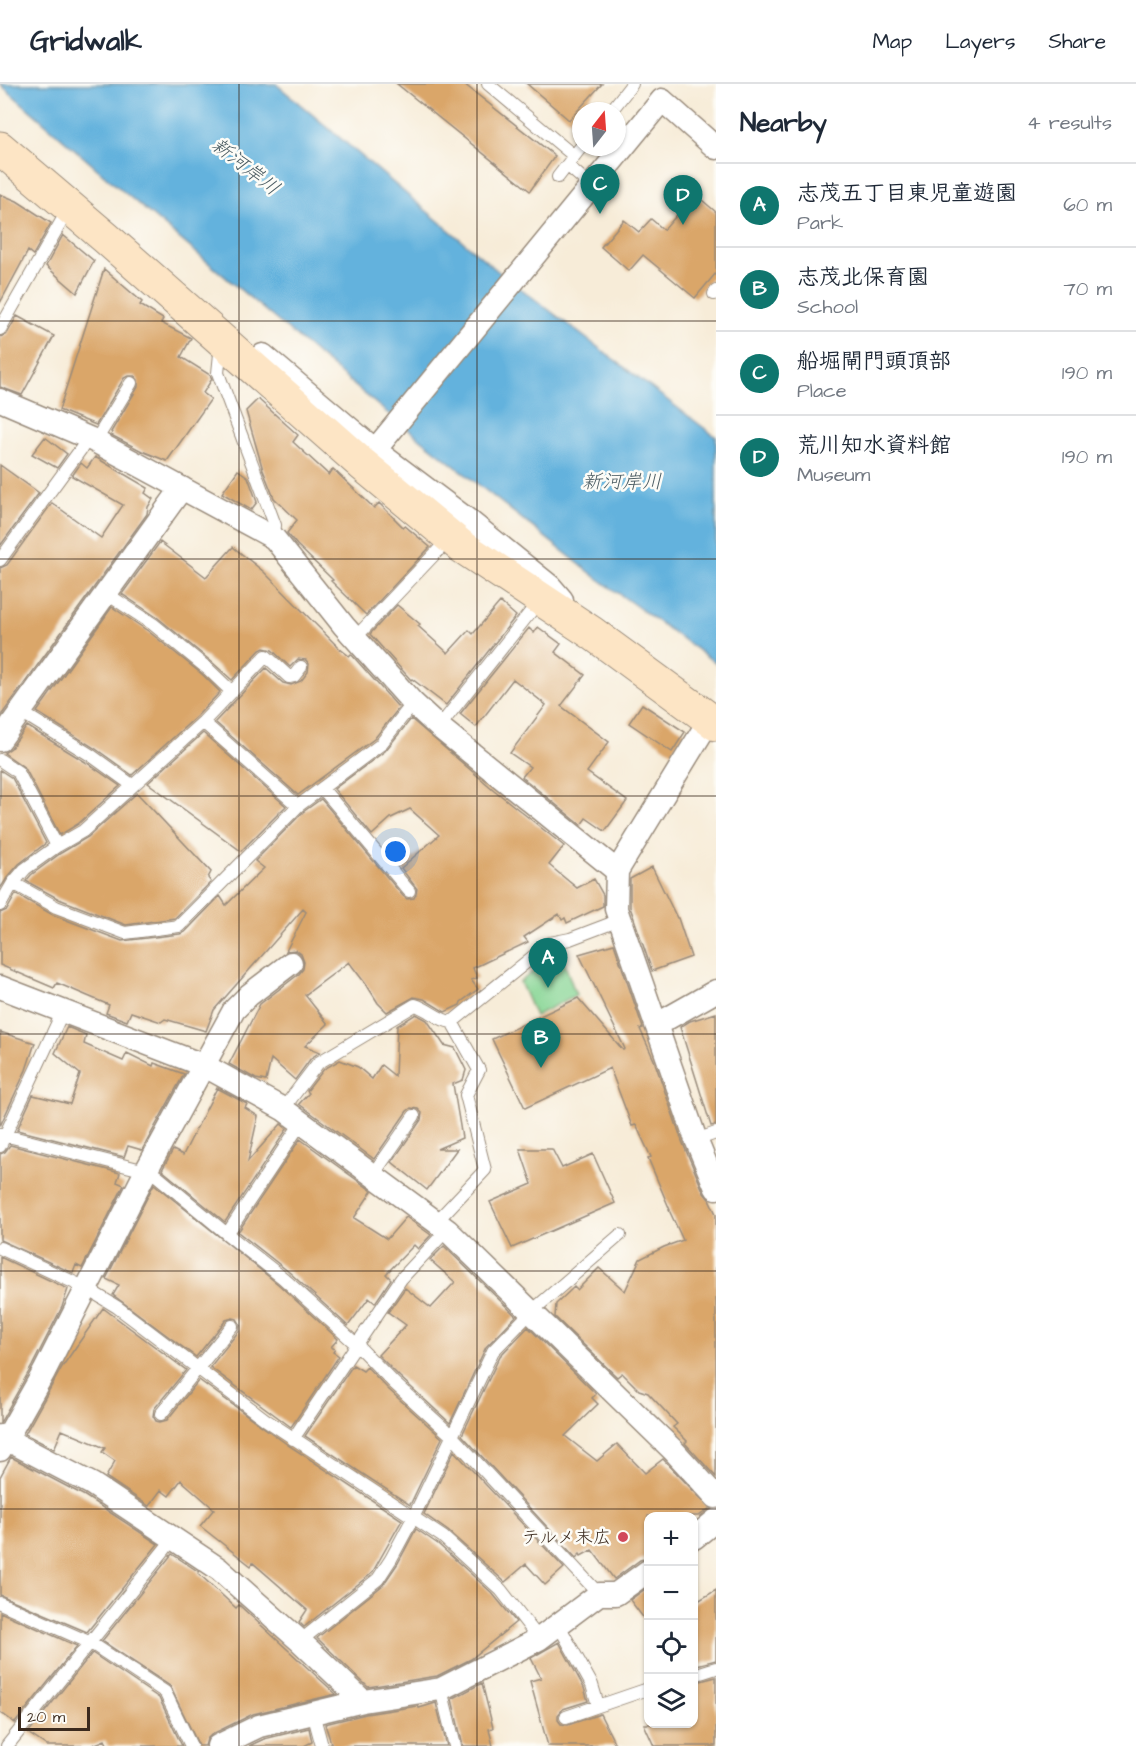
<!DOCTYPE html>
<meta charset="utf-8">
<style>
:root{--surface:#fff;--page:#f2f2f3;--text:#1f2937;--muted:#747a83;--line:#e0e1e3;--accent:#0f766e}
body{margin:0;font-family:"Architects Daughter","Klee One",sans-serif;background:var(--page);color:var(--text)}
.controls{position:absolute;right:18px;bottom:18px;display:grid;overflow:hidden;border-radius:12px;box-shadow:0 2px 4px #0004}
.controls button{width:54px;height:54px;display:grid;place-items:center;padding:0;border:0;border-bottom:2px solid var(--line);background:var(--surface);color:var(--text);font:30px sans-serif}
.compass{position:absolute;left:572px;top:18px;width:54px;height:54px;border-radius:50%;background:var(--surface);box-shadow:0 2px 4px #0004;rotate:17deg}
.scale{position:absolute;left:18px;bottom:15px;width:72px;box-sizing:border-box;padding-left:6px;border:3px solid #3b2a1e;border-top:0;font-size:16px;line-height:21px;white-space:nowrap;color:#3b2a1e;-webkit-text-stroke:4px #fdfcf7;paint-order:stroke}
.you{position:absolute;left:396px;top:768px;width:21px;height:21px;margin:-15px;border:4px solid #fff;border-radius:50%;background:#1a73e8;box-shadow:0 0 0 9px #1a73e833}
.badge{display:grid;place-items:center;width:39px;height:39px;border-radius:50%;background:var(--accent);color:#fff;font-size:20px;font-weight:700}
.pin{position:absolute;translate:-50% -50px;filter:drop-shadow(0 2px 3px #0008)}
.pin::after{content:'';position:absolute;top:32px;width:21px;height:18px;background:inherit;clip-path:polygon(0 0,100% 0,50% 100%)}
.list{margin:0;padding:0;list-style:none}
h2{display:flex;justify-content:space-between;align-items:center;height:78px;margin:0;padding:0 24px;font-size:26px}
h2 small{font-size:20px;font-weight:400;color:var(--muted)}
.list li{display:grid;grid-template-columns:39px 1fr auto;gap:18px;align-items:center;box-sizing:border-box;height:84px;padding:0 24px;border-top:2px solid var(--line)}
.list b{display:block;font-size:22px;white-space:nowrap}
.list p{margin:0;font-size:20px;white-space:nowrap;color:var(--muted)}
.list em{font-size:20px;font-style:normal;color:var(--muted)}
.icon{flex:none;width:33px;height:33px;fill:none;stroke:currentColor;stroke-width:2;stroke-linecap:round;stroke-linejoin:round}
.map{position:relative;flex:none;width:716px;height:1662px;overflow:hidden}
header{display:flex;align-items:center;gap:36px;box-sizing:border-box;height:84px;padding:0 30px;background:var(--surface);border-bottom:2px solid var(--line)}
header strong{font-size:28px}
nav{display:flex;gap:33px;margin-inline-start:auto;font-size:21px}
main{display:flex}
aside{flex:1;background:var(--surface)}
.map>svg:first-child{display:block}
</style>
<header>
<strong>Gridwalk</strong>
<nav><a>Map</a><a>Layers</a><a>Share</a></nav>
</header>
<main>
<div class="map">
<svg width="716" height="1662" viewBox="0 0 716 1662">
<rect width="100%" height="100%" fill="#fdfcf7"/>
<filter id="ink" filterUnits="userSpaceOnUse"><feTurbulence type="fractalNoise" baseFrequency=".0167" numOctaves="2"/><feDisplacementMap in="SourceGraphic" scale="12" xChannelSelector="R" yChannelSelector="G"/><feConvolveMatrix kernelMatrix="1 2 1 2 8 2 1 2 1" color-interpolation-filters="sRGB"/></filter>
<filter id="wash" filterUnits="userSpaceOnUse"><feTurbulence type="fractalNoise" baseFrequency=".008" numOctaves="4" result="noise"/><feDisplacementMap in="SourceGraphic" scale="24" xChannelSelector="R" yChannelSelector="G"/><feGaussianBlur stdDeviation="1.35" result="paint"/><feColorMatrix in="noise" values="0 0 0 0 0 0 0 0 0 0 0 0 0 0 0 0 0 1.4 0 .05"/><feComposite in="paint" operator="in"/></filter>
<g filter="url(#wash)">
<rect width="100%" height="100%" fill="#f7ecd8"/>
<!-- green -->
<path fill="#87d594" stroke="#618059" stroke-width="1.5" d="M560 867 576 911 535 932 520 898Z"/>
<!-- water -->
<path fill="#63b2dd" stroke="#4f6e7e" stroke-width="1.5" d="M0 0H276L499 188 716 353V579L597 494 380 323 111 97Z"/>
<g id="blocks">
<!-- building -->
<path fill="#daa669" d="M397 0H464L555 72 530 107Z
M527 0H602L569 36Z
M0 110 17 117 51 139 33 171 28 167 0 219Z
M695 110 716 128V189L695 214 643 171 629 187 601 163 624 136 639 148 651 135 664 146Z
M63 151 94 177 77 209 46 182Z
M104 185 142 218 140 221 163 235 161 239 191 254 181 273 210 291 212 295 203 309 211 315 167 377 142 367 111 351 112 349 111 348 138 303V296L135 292H128L124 294 96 341 59 326Z
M17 232 54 252 22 311 0 303V253L7 250Z
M258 315 298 351 293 358 329 391 333 385 374 424 379 419 403 443 405 442 430 463 366 531 331 497 333 496 297 461 287 449 297 436 274 414 263 386 246 327Z
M45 353 67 370 57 384 32 370Z
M95 373 148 404 145 409 153 415 148 423 147 430 0 633V484L7 481 52 419 101 454 123 421 72 392 81 379 87 384Z
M0 381 39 409 0 462Z
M238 386 248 393 257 418 251 426 222 409Z
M160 458 206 493 233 463 264 488 339 564 349 572 351 570 399 624 374 655 298 711 215 638 266 584 283 599 291 601 301 597 308 588 309 580 306 576 298 575 290 583 272 566 264 564 260 566 232 596 213 579 158 534 122 510Z
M500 518 516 532 446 621 412 595 411 596 370 550 397 521 420 540 418 542 448 569 469 546 473 550Z
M112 523 148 547 203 591 220 608 197 632 132 691 96 665 37 628Z
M538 543 561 560 555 568 585 591 561 622 609 658 587 688 627 717 605 747 586 734 581 741 522 693 530 683 510 669 546 621 513 595 476 643 460 630 529 544 534 549Z
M642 620 685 648 672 668 629 639Z
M411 635 494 706 564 762 549 781 577 804 594 795 603 811V822L567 839 565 834 562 836 559 830 524 853 528 858 473 884 477 894 471 896 478 905 461 918 460 921 445 928 424 915 414 913 387 928 378 919 368 903 349 878 305 911 328 940 305 962 320 968 311 974 295 996 271 975 266 997 256 995 229 980 260 920 299 890 303 885 304 878 301 870 296 866 286 867 306 828 303 825 214 926 206 947 165 935 161 938 131 928 127 937 106 929 109 921 57 899 54 904 0 881V829L7 826 16 810 53 831 122 857 180 850 185 848 220 812 226 821 264 784 255 777 303 728 321 715 403 812 407 815 414 814 416 810 417 805 401 784 439 751 410 725 391 734 372 751 334 705 385 667Z
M27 642 87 679 120 702 78 740 60 751 25 684 4 669 11 664Z
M203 649 286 722 241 767 148 699Z
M0 686 12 694 46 759 19 780 7 794 0 805Z
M137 709 211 788 208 794 211 798 175 834 126 841 59 815 26 797 31 791 61 769 88 753Z
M652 783 677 834H678L691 873 652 887 630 823V795Z
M614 860 643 944 640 945 654 976 682 1057 704 1109 709 1115 716 1130V1393L685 1359 687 1357 673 1343 677 1340 648 1309 639 1306 622 1289 617 1293 555 1233 556 1220 574 1203 577 1206 599 1184 625 1207 640 1175 664 1163 683 1156 669 1126H670L648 1074 651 1073 636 1041 632 1042 610 984 525 1024 492 955 578 914 623 966 625 965 579 870Z
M716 929V1041L711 1042 680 943 690 937Z
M416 930 427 936 444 961 455 964 466 986 463 996 453 1000 462 1054 437 1065H457L427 1106 392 1078 421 1036 422 1029 418 1025 411 1024 407 1027 374 1075 299 1020 309 1009 307 1007 324 985 340 976 358 983 372 995 381 981 395 992 397 942Z
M67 943 86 951 84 960 123 977 127 969 153 982 154 979 184 990 142 1066 128 1062 124 1073 17 1046 33 1011 70 1020 80 990 55 969Z
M0 948 35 959 26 986 0 1042Z
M217 1004 247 1020 245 1024 258 1032 248 1077 281 1040 287 1045 225 1138 162 1086 173 1066 183 1071Z
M300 1055 372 1107 354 1134 387 1155 406 1133 431 1151 418 1165 414 1161 386 1190 391 1195 375 1219 369 1214 348 1242 289 1188 238 1148Z
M10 1061 120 1089 117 1098 124 1101 82 1184 76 1181 73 1189 0 1156V1070L5 1068Z
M520 1065H552L562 1084 593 1070 615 1119 512 1164 490 1118 532 1100Z
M154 1100 278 1200 338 1255 331 1263 335 1265 333 1268 339 1272 291 1343 210 1283 239 1247 240 1240 237 1235 233 1234 226 1236 196 1273 113 1211 119 1201 106 1195Z
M444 1162 516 1232 486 1263 450 1339 400 1293 378 1271 406 1241 388 1228 405 1204 431 1224 455 1198 430 1176Z
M0 1173 68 1205 62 1223 32 1282 0 1339Z
M103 1224 186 1286 154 1325 153 1332 156 1337 160 1338 167 1336 199 1296 288 1361 402 1436 372 1489 304 1543 299 1538 307 1526 253 1479 251 1482 200 1442 214 1425 181 1396 169 1412 161 1406 149 1422 106 1393 115 1377 102 1368 105 1364 62 1346 54 1365 25 1350 62 1283Z
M528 1243 596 1310 592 1314 598 1320 565 1352 597 1377 617 1360 645 1389 663 1375 710 1424 699 1432H648V1474L640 1476 614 1495 592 1466 581 1472 580 1470 576 1474 462 1351 500 1272Z
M353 1281 363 1287 367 1283 388 1305 442 1354 410 1421 305 1352Z
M454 1367 564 1484 545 1501 526 1480 505 1498 448 1447 424 1430Z
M11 1373 85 1412 158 1460 87 1548 0 1511V1393Z
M416 1445 438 1460 492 1509 516 1538 471 1575 437 1592 368 1603 317 1554 383 1501 398 1479Z
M172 1470 199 1488 198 1489 236 1524 239 1521 336 1610 253 1630 212 1650 207 1655 205 1662H199L170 1602 102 1557Z
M648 1503V1540L630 1516Z
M716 1506V1576L693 1582V1520Z
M0 1528 77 1562 15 1639 0 1628Z
M559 1558 584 1604 588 1617 563 1625 558 1631V1636L561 1640 568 1641 600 1630 616 1662H548L530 1597 541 1594 531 1574Z
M92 1569 159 1614 182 1662H108L105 1656 91 1662H47L28 1649Z
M716 1593V1662H654L644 1640H693V1599Z
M482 1599 493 1644 489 1645 493 1662H463L452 1615Z
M436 1619 447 1662H332L325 1640 366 1630 418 1622 419 1624Z
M309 1644 312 1658 304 1662H249L264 1655Z"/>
</g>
</g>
<g filter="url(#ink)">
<use href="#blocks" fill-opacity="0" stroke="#998b7b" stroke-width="1.5"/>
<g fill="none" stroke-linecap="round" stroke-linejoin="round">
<defs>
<path id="lane" d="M488 0 574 72
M611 27 632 0
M567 81 591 102
M558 93 581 63
M714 210 716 207
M0 245 69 124
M221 260 218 289 275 441 274 454
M95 358 131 299
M0 476 89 354
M107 510 153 540 208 585 232 608
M355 554 449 455
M21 628 92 672 132 701
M203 638 298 722
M439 643 540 516
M0 676 18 688 57 762
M322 704 409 807
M13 799 56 823 125 849 179 842 298 722 380 661 413 619
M0 821 13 799 25 785 57 762 83 747 203 638 266 572 289 593 294 592 301 583
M283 1025 318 979 415 921C429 925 437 936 452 938
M0 1050 146 1087 157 1092 227 1150 283 1194 356 1260 394 1299 451 1351 599 1510
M696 1056 716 1049
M0 1062 63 927
M373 1091 414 1032
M436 1138 485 1086 466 1011 479 986 452 938 550 859 570 855 620 836
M227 1150 301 1039
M0 1164 86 1204 117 1223 266 1336 443 1453 501 1506 539 1555
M161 1330 232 1242
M293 1355 401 1195 447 1146
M0 1519 91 1559 165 1608 191 1662
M558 1540 592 1601 598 1621
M300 1557 378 1495 391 1475 413 1434 493 1267 531 1228 620 1151
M694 1591 716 1584
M441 1605 455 1662
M313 1629 322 1662
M566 1633 648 1605
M7 1662 173 1455"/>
<path id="street" d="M263 271 375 366 468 436 550 502 562 516
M0 316 89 354 274 454 344 542 413 619 439 643 617 787
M375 366 662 16 716 64
M710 635 617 787 616 825 695 1053 716 1104
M0 656 182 404
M0 903 205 982 283 1025 447 1146 673 1366 716 1413
M656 941 716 907
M0 1352 92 1400 219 1485 300 1557 363 1617
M0 1366 44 1288 146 1087 234 926 249 911 291 879
M694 1454 716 1436
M218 1662 259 1642 363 1617 441 1605 539 1555 599 1510H616L648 1487"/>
<path id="secondary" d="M0 64 106 154 362 380 461 462 592 549 716 640"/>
</defs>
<!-- lane casing -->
<use href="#lane" stroke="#998b7b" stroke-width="14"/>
<!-- street casing -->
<use href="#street" stroke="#998b7b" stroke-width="25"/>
<!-- secondary casing -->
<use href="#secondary" stroke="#998b7b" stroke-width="35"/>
<!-- lane -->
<use href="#lane" stroke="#fff" stroke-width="12"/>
<!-- street -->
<use href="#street" stroke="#fff" stroke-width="22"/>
<!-- secondary -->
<use href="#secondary" stroke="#fde5c5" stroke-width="33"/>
</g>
</g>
<!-- grid -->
<path fill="none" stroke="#3b2a1e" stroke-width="1.5" stroke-opacity="0.55" d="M239 0V1662M477 0V1662M0 237H716M0 475H716M0 712H716M0 950H716M0 1187H716M0 1425H716"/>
<!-- markers -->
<circle fill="#d1495b" stroke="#fdfcf7" stroke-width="2" cx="623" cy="1453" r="6"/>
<g text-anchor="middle" stroke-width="5" stroke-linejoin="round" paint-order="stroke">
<!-- poi labels -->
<g font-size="18" fill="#3b2a1e" stroke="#fdfcf7" text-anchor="end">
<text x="611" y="1459">テルメ末広</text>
</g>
<!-- water labels -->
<g font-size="20" font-style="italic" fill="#495a61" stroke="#fdfcf7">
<text transform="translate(246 82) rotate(38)" y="7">新河岸川</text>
<text x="622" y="404">新河岸川</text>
</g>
</g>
</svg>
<div class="controls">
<button>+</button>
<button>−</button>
<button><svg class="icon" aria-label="locate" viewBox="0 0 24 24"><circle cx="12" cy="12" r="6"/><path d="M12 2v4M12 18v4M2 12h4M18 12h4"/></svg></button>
<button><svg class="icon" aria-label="layers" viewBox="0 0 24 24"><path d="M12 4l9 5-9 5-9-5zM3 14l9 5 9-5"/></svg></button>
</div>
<svg class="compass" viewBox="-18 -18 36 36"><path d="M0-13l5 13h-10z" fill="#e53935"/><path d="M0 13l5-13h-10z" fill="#747a83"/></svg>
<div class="scale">20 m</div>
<div class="you"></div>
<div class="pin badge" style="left:548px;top:904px">A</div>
<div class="pin badge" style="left:541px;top:984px">B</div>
<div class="pin badge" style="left:600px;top:130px">C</div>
<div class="pin badge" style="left:683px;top:141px">D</div>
</div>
<aside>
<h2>Nearby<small>4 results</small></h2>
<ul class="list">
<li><span class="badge">A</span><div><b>志茂五丁目東児童遊園</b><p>Park</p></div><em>60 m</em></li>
<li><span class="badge">B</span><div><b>志茂北保育園</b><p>School</p></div><em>70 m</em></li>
<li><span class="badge">C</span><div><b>船堀閘門頭頂部</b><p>Place</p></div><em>190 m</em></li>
<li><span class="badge">D</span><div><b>荒川知水資料館</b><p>Museum</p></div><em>190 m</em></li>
</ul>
</aside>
</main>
